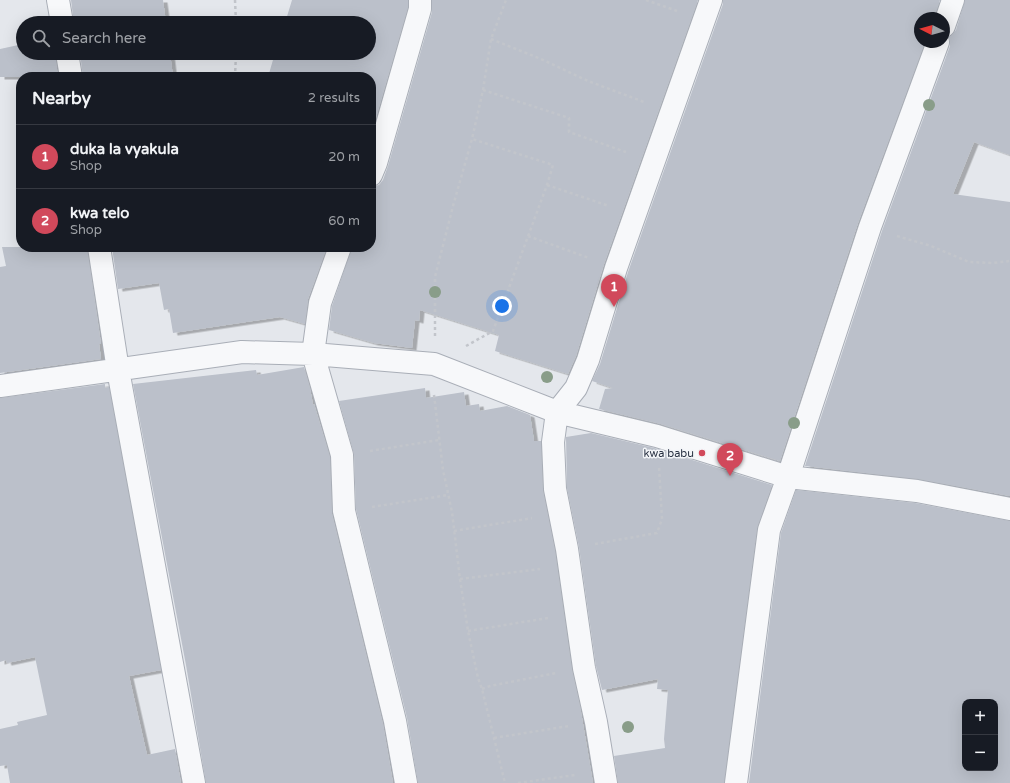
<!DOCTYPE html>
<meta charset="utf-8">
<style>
:root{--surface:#171b24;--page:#20242c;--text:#f1f3f6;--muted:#9ea1a6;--line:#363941;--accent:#d1495b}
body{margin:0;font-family:"Varela Round",sans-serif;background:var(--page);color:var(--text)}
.controls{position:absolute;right:12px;bottom:12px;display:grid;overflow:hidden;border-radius:8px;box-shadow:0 4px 16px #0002}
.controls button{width:36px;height:36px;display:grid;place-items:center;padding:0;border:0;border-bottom:1px solid var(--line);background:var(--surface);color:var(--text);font:20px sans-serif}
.compass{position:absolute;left:914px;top:12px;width:36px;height:36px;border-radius:50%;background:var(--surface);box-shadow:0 4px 16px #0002;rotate:276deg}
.you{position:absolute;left:502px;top:306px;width:14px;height:14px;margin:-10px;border:3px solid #fff;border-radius:50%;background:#1a73e8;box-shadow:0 0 0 6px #1a73e833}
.badge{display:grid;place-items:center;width:26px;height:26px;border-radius:50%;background:var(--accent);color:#fff;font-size:13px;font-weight:700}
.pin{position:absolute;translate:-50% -33px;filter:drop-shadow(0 1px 2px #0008)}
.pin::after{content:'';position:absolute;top:21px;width:14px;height:12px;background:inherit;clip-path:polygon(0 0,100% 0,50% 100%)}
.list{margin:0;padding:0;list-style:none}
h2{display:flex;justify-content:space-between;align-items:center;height:52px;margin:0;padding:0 16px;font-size:17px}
h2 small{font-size:13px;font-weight:400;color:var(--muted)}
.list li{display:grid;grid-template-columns:26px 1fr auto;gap:12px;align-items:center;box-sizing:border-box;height:64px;padding:0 16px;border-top:1px solid var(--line)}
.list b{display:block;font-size:15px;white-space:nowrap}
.list p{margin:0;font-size:13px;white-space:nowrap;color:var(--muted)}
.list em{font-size:13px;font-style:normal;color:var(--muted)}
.icon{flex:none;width:22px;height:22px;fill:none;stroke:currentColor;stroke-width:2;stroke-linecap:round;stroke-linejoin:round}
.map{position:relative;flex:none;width:1010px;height:783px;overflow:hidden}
.search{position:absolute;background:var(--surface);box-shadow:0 4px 16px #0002;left:16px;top:16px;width:360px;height:44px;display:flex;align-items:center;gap:10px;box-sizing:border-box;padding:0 14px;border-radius:22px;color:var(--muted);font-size:15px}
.panel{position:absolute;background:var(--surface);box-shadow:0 4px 16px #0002;left:16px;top:72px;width:360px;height:180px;border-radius:16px}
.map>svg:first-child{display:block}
</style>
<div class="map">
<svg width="1010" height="783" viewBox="0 0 1010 783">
<defs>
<filter id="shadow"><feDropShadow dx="4.5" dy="2.5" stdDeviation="0" flood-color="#0004"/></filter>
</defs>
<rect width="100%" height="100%" fill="#e4e7ec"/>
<!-- building -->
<path fill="#bbc0ca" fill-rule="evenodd" filter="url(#shadow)" d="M71 0H163L166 23H74Z
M292 0H408V7L371 135V77H268L275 53H369V23H285Z
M432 0H698L604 264 576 356 568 374 495 351 499 335 420 310 419 321 415 320 412 348 374 343 329 330 332 306 352 247H371V187L379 185 383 180 388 166 432 12Z
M723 0H940L934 18H920V42H925L858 223 780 461 661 424 599 409 605 389 613 388 592 381 600 364 628 272 723 4Z
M965 0H1010V155L974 142 953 194 1010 202V496L918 479 805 466 882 231 950 46V40L949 37 952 35 956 30Z
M23 44V53H55L58 77H0V49Z
M80 53H170L173 77H83Z
M2 247H87L101 344H99L101 359 0 373V267L6 266Z
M112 247H327L308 299 305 324 280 317 173 333 169 309 164 310 159 283 118 289Z
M304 367 310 388 313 405 314 404 330 457 332 514 383 724 393 783H206L186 665 133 384 256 370 257 375Z
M105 384V388L109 387 161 670 129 676 147 755 175 749 181 783H10L7 765 0 766V729L18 725 17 722 47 715 35 657 7 663 6 660 0 662V398Z
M425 388 426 398 464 392 466 406 479 404 480 411 507 406 530 415 534 441H541L543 491 555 551 572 670 580 706 593 783H418L407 718 356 509 354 454 339 401Z
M591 433 654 448 772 485 757 528 724 783H618L614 756 665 748 664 739 668 690 657 689 658 679 602 690 596 666 579 547 567 488 566 437Z
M796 490 915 503 1010 521V783H749L781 533ZM965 702H995V768H965Z"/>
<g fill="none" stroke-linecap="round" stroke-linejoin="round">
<defs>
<path id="minor" d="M58 0 62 23
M944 26 953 0
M67 53 71 77
M371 175 376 163 420 9V0
M99 247 118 370 194 783
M340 247 320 303 313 354 342 455 344 511 395 721 406 783
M0 386 242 352 313 354 434 364 557 412 657 436 788 477 917 491 1010 509
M606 783 596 722 584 668 567 549 555 489 553 442 557 412 576 388 588 360 616 268 711 0
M736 783 769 530 788 477 870 227 938 42"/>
</defs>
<!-- minor casing -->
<use href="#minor" stroke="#a9aeb7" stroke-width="24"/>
<!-- path -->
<path stroke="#c2c5cb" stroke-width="2.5" stroke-dasharray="3 3" stroke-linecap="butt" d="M235 0 236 23
M646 0 677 11
M491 39 541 59 588 81 644 102
M235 77 236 53
M483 90 569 118V132L626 152
M547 185 609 206
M528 236 589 258
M897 236 931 246 969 262 992 263 1010 261
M435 336V277L453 206 472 139 483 90 491 39 506 0
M466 346 493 331 547 185 553 165 472 139
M434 395 443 470 452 512 460 579 468 631 478 678 482 689 505 783
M370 451 439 440
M372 507 448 495
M454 531 532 518
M595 544 657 533 662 519 659 466
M460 579 540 569
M468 631 548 618
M482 689 490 686 556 673
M494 738 569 726
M518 783 575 775"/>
<!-- minor -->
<use href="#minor" stroke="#f7f8fa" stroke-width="22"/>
</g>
<!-- trees -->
<g fill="#899d89">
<circle cx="929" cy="105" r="6"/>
<circle cx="435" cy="292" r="6"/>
<circle cx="547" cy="377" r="6"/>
<circle cx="794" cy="423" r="6"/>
<circle cx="628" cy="727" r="6"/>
</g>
<!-- markers -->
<circle fill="#d1495b" stroke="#f4f6f9" stroke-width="1.5" cx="702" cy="453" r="4"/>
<g text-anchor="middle" stroke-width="3" stroke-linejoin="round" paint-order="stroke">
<!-- poi labels -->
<g font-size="11" fill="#2b3445" stroke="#f4f6f9" text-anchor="end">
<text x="694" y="457">kwa babu</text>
</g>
</g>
</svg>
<div class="controls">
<button>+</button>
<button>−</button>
</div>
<svg class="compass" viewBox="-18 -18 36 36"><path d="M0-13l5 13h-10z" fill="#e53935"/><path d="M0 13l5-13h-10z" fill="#9ea1a6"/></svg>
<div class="you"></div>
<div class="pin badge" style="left:614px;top:307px">1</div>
<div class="pin badge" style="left:730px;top:476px">2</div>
<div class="search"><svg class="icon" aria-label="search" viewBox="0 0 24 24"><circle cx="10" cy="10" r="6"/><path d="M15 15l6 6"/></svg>Search here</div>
<section class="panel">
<h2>Nearby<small>2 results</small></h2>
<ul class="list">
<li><span class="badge">1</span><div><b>duka la vyakula</b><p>Shop</p></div><em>20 m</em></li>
<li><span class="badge">2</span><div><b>kwa telo</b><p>Shop</p></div><em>60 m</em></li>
</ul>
</section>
</div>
